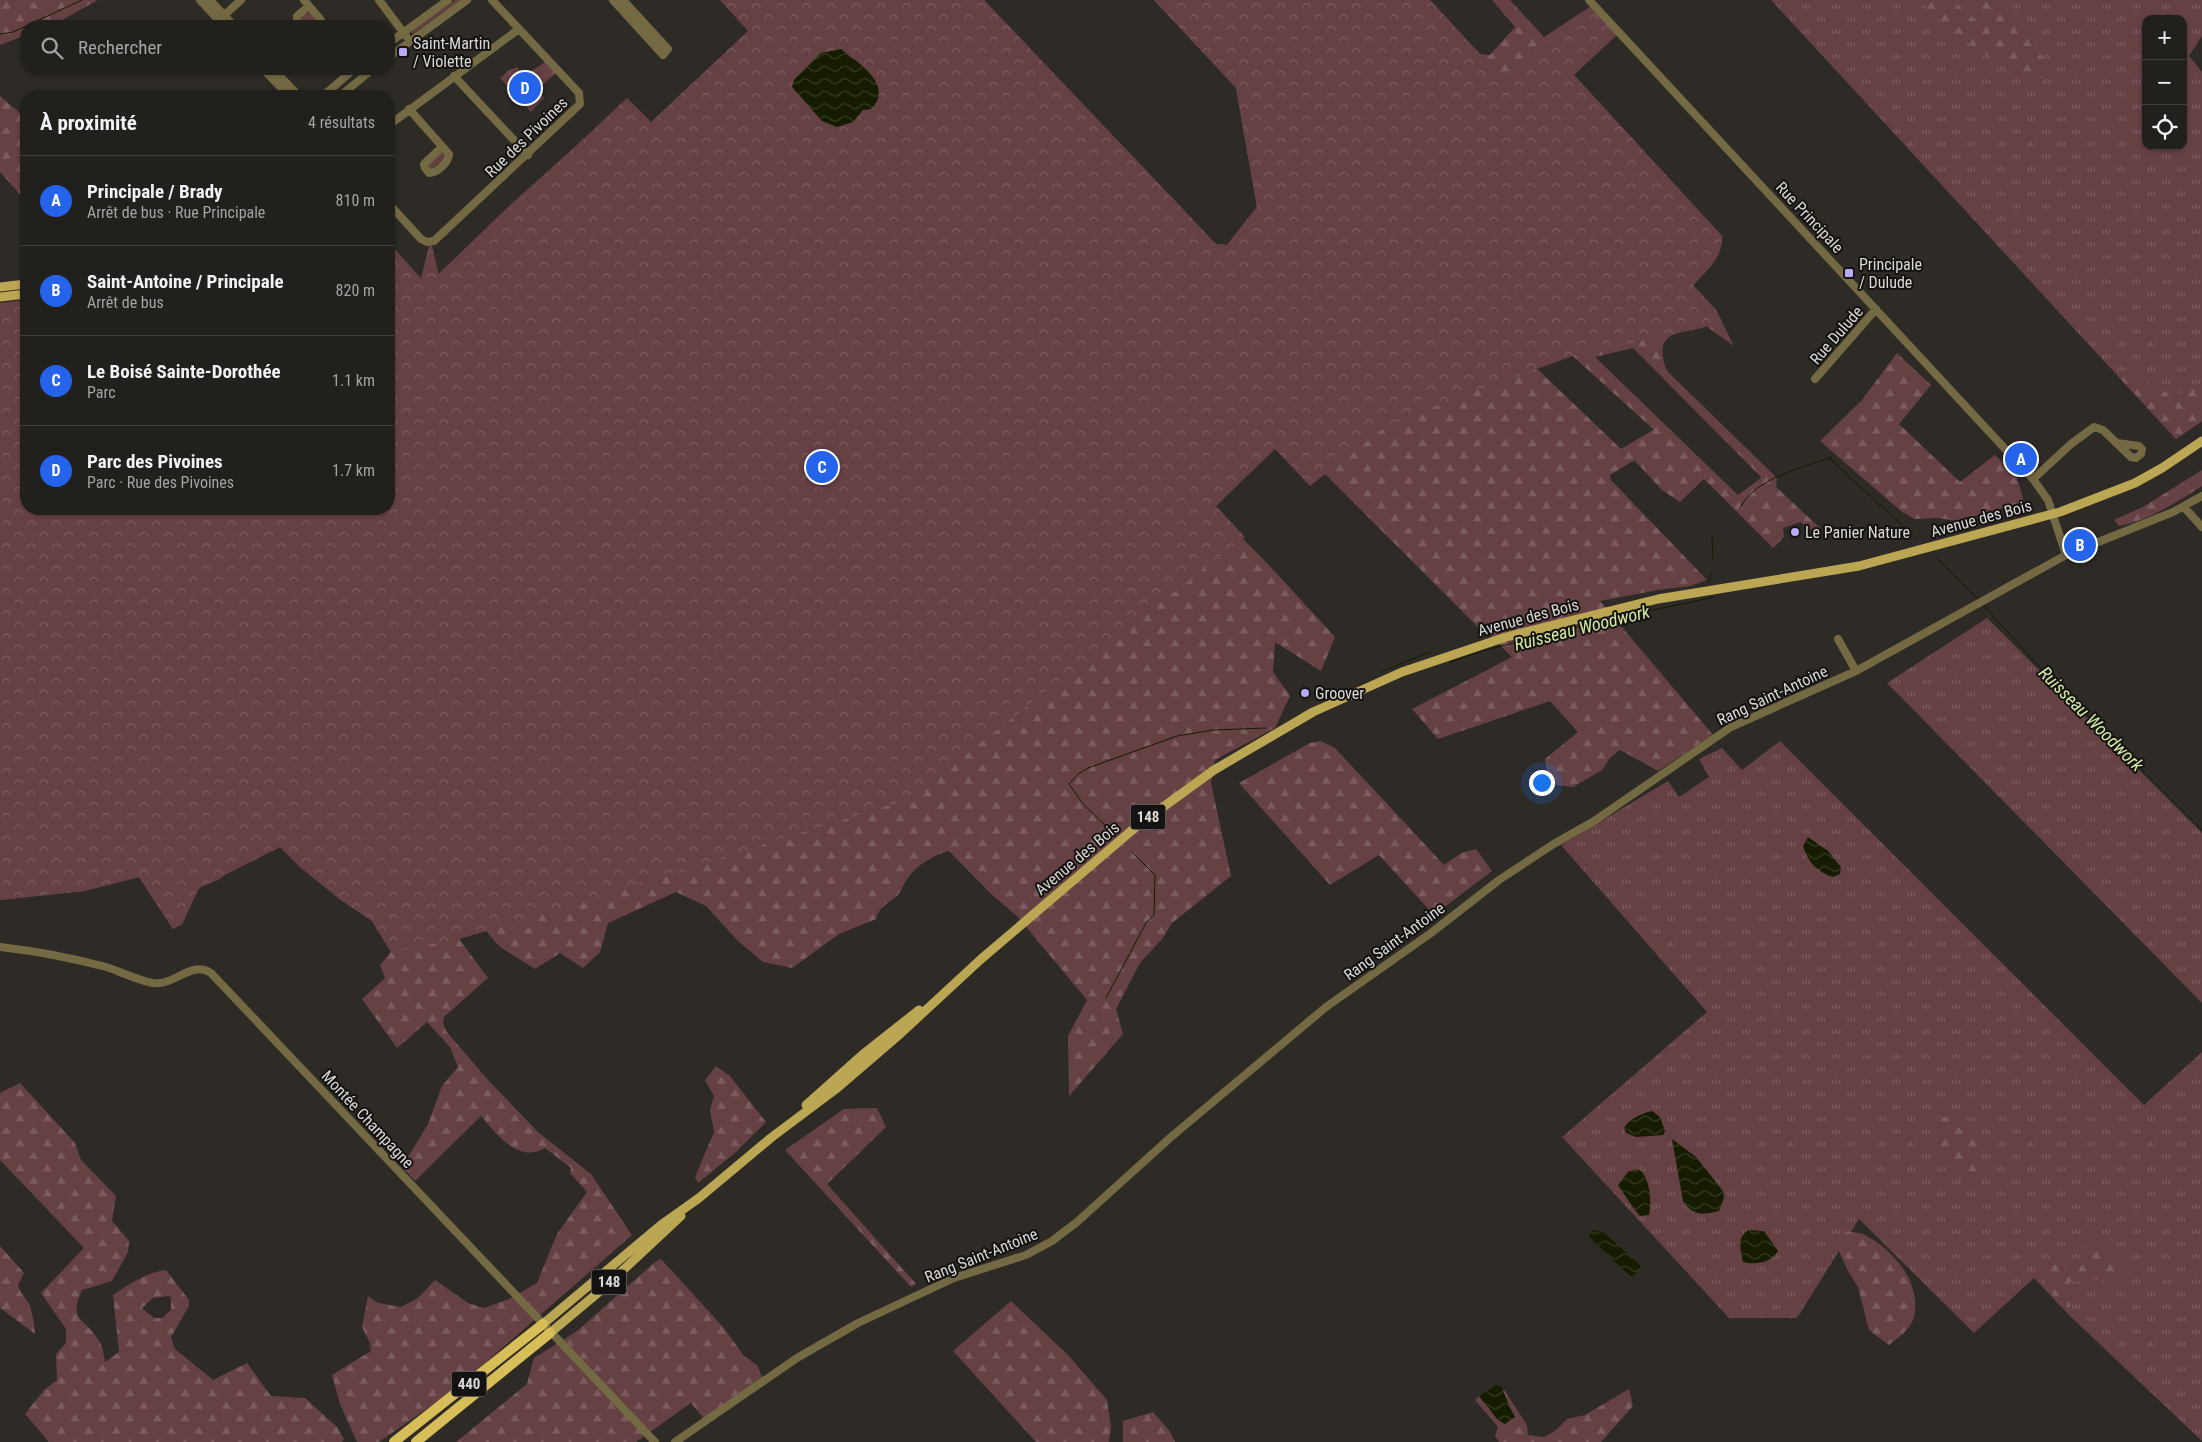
<!DOCTYPE html>
<html lang="fr">
<meta charset="utf-8">
<style>
:root{--surface:#22201c;--page:#2e2d29;--text:#f1f3f6;--muted:#a2a3a3;--line:#3f3e3b;--accent:#2563eb}
body{margin:0;font-family:"Roboto Condensed",sans-serif;background:var(--page);color:var(--text)}
.controls{position:absolute;right:15px;top:15px;display:grid;overflow:hidden;border-radius:10px;box-shadow:0 1px 4px #0004}
.controls button{width:45px;height:45px;display:grid;place-items:center;padding:0;border:0;border-bottom:1px solid var(--line);background:var(--surface);color:var(--text);font:25px sans-serif}
.you{position:absolute;left:1541px;top:782px;width:18px;height:18px;margin:-12px;border:4px solid #fff;border-radius:50%;background:#1a73e8;box-shadow:0 0 0 8px #1a73e833}
.badge{display:grid;place-items:center;width:32px;height:32px;border-radius:50%;background:var(--accent);color:#fff;font-size:16px;font-weight:700}
.pin{position:absolute;translate:-50% -50%;border:2px solid #fff;box-shadow:0 1px 5px #0006}
.list{margin:0;padding:0;list-style:none}
h2{display:flex;justify-content:space-between;align-items:center;height:65px;margin:0;padding:0 20px;font-size:21px}
h2 small{font-size:16px;font-weight:400;color:var(--muted)}
.list li{display:grid;grid-template-columns:32px 1fr auto;gap:15px;align-items:center;box-sizing:border-box;height:90px;padding:0 20px;border-top:1px solid var(--line)}
.list b{display:block;font-size:19px;white-space:nowrap}
.list p{margin:0;font-size:16px;white-space:nowrap;color:var(--muted)}
.list em{font-size:16px;font-style:normal;color:var(--muted)}
.icon{flex:none;width:28px;height:28px;fill:none;stroke:currentColor;stroke-width:2;stroke-linecap:round;stroke-linejoin:round}
.map{position:relative;flex:none;width:2202px;height:1442px;overflow:hidden}
.search{position:absolute;background:var(--surface);box-shadow:0 1px 4px #0004;left:20px;top:20px;width:375px;height:55px;display:flex;align-items:center;gap:12px;box-sizing:border-box;padding:0 18px;border-radius:20px;color:var(--muted);font-size:19px}
.panel{position:absolute;background:var(--surface);box-shadow:0 1px 4px #0004;left:20px;top:90px;width:375px;height:425px;border-radius:20px}
.map>svg:first-child{display:block}
</style>
<div class="map">
<svg width="2202" height="1442" viewBox="0 0 2202 1442">
<defs>
<pattern id="grass-tufts" width="24" height="20" patternUnits="userSpaceOnUse" patternTransform="scale(1.25)"><rect width="24" height="20" fill="#664144"/><path d="M3 7l-1-3M5 7V3M7 7l1-3M15 17l-1-3M17 17v-4M19 17l1-3" fill="none" stroke="#7b5c5e"/></pattern>
<pattern id="forest-firs" width="22" height="20" patternUnits="userSpaceOnUse" patternTransform="scale(1.25)"><rect width="22" height="20" fill="#664144"/><path d="M5 1l3.5 6h-7zM16 11l3.5 6h-7z" fill="#7b5c5e"/></pattern>
<pattern id="park-crowns" width="20" height="18" patternUnits="userSpaceOnUse" patternTransform="scale(1.25)"><rect width="20" height="18" fill="#664144"/><path d="M2 6a3 3 0 1 1 6 0M12 15a3 3 0 1 1 6 0" fill="none" stroke="#7b5c5e"/></pattern>
<pattern id="water-waves" width="16" height="10" patternUnits="userSpaceOnUse" patternTransform="scale(1.25)"><rect width="16" height="10" fill="#151c00"/><path d="M0 5q4-4 8 0t8 0" fill="none" stroke="#363c24"/></pattern>
</defs>
<rect width="100%" height="100%" fill="#2e2a26"/>
<!-- grass -->
<path fill="url(#grass-tufts)" fill-rule="evenodd" d="M455 0H460L413 34 411 32Z
M1771 0H2202V36L2189 56 2202 72V421L2176 439ZM2146 19H2183V146H2146Z
M306 13H311L318 21V26H306L301 18Z
M441 153 445 154V159L431 169 428 165Z
M1987 618 2202 833V1003L1887 683Z
M1780 741 2144 1105 2202 1052V1441L2071 1317 2034 1278 1974 1333 1859 1219 1797 1318H1729L1562 1137 1707 1012 1561 845 1668 781 1679 797 1709 777 1699 759 1722 748 1742 770Z"/>
<!-- forest -->
<path fill="url(#forest-firs)" fill-rule="evenodd" d="M0 0H98L51 26H26V35L0 45Z
M984 0 1216 244 1227 245 1257 207 1236 88 1154 0H1430L1480 54 1490 55 1515 27 1492 0H1510L1544 37 1591 6 1574 75 1722 236C1723 257 1706 271 1693 285L1716 310 1734 346 1706 326C1677 332 1652 333 1667 371L1777 478 1776 487 1820 528 1812 530 1800 522 1783 528 1784 537 1773 548 1704 479 1680 502 1662 490 1635 461 1631 462 1610 475 1611 480 1707 580 1690 586 1658 590 1600 601 1713 735 1658 771 1620 750 1610 758 1602 770 1573 787 1549 784 1545 759 1578 732 1550 701 1438 739 1412 709 1512 657 1491 636 1479 628 1281 430 1209 505 1266 562 1335 637 1321 671 1275 642 1273 672 1290 696 1275 728 1215 760 1211 783 1231 876 1172 923 1162 939 1140 963 1116 1009 1123 1034 1069 1096 1068 1036 1087 1000 1017 916 990 893 949 851C933 855 917 865 907 879 904 884 901 891 897 896 889 902 878 908 876 919L839 934 792 968 763 962 738 941 706 906 676 892 608 923 600 952 583 968 560 953 535 969 500 947 486 931 459 939 488 978 444 1017 443 1023 446 1031 489 1081 538 1132 591 1174 632 1235 454 1390 379 1442H357L340 1404 332 1375 371 1351 370 1343 362 1327 368 1296 378 1303 401 1307 418 1298 435 1280 468 1303 484 1308 509 1299 537 1283 557 1234 587 1192 570 1173 571 1168 545 1148C518 1164 497 1134 481 1116L415 1181 402 1167 428 1124 442 1086 458 1067 450 1047 427 1022 397 1048 362 999 385 978 380 965 391 952 372 921 341 900 300 867 280 847 275 850 253 851 220 879 199 888 182 924 173 929 139 877 84 891 0 900V476L26 509H389L425 287 507 208 626 101 763 253ZM1633 348 1761 477V478L1738 495 1595 357ZM1565 349 1653 429V430L1621 449 1531 363Z
M1922 0C1929 0 1939 0 1946 0 1964 4 1972 24 1990 25L1974 0H1992C2013 21 2047 46 2047 78 2026 81 1966 43 1948 29 1938 22 1929 9 1922 0Z
M0 96 26 118V201L0 172Z
M1897 353 1931 385 1899 424 1960 482 1995 455 2016 475 2024 502 1957 521 1937 518 1915 519 1902 512 1820 441 1862 400Z
M2125 371 2168 393 2180 394 2202 385V421L2176 439 2116 374Z
M2202 470V486C2177 502 2148 521 2119 526L2114 520 2143 507Z
M1321 741 1335 748 1444 865 1461 853 1476 849 1492 871 1434 915 1379 855 1330 885 1239 783 1310 743Z
M716 1066 730 1076 766 1122 736 1152 698 1183 695 1177 714 1132 710 1110 714 1096 705 1080Z
M20 1083 75 1143 81 1160 116 1196 112 1221 129 1241 128 1252 112 1281 82 1290C67 1324 87 1317 100 1343 103 1348 104 1356 105 1362L119 1352 113 1295C131 1283 145 1273 166 1270L189 1300V1306L171 1337 175 1349 213 1380 247 1363 271 1396 305 1398 337 1427 344 1439 342 1442H49L25 1414 44 1390 57 1380 56 1354 66 1343V1329L41 1293 84 1248 0 1160V1093ZM168 1296 171 1297V1310L162 1318H154L142 1308 153 1298Z
M877 1108 886 1127 827 1184 916 1284 911 1287 785 1150 844 1109Z
M1952 1115C1959 1122 1968 1128 1972 1136 1981 1148 1983 1169 1975 1182L1966 1185 1950 1170 1934 1139 1937 1119Z
M1844 1231C1850 1232 1857 1232 1863 1234 1892 1248 1922 1282 1914 1317 1911 1329 1898 1338 1889 1345L1869 1330 1858 1287 1847 1269 1838 1249Z
M2091 1233 2130 1272 2112 1287 2097 1279 2070 1282V1308L2058 1304 2042 1277 2046 1271 2057 1263 2065 1268 2093 1263 2085 1248 2088 1235Z
M0 1246 24 1273 18 1285C20 1293 24 1296 28 1302 33 1312 34 1324 35 1334L0 1308Z
M661 1259 723 1327 744 1356 757 1365 762 1377 704 1419 691 1403 636 1442H456L527 1384 534 1358 577 1331 655 1262Z
M1011 1301 1068 1355 1107 1400 1111 1427 1109 1442H1036L953 1351Z
M1502 1387 1527 1425 1528 1435 1544 1437 1555 1431 1567 1419 1585 1415 1629 1389 1633 1406 1601 1442H1499L1495 1436 1498 1427 1475 1400 1479 1396 1498 1420 1515 1417 1509 1406Z
M1153 1412 1169 1430 1175 1442H1123V1421Z"/>
<!-- park -->
<path fill="url(#park-crowns)" d="M720 0H984L1216 244 1227 245 1257 207 1236 88 1154 0H1430L1503 80 1544 43 1591 7 1617 35 1574 75 1722 236C1723 257 1707 271 1693 285L1716 310 1722 321 1702 328 1578 354 1392 422 1310 486 1275 449 1216 506 1245 537 907 800 486 931 458 939 391 952 372 921 341 900 300 867 280 847 199 888 182 924 173 929 139 877 84 891 0 900V303L26 300V509H389V243L421 278 429 246H432L439 275 627 98 651 122 748 31Z
M545 62 556 73 543 84 539 92 544 98 531 112 500 78 509 70 517 67 524 76Z"/>
<!-- water -->
<path fill="url(#water-waves)" d="M841 49C858 63 895 85 871 109L863 110 853 122 837 127 822 121 792 87 794 80 821 53Z
M1808 837 1828 851 1841 867 1840 874 1833 877C1817 872 1808 862 1803 846Z
M1652 1111 1660 1117 1665 1131 1663 1135 1636 1137 1626 1133 1624 1128C1629 1119 1642 1113 1652 1111Z
M1672 1139 1696 1157 1723 1191 1724 1198 1719 1211C1704 1215 1692 1216 1683 1201Z
M1638 1169C1650 1175 1652 1202 1649 1215L1640 1216 1634 1209 1618 1185 1628 1172Z
M1601 1230 1640 1265 1641 1268 1633 1276H1630L1589 1237 1592 1231Z
M1748 1230 1764 1231 1778 1251C1771 1263 1755 1265 1743 1262 1741 1250 1736 1239 1748 1230Z
M1496 1385 1502 1387 1509 1406 1515 1417 1505 1424 1498 1420 1479 1396Z"/>
<g fill="none" stroke-linecap="round" stroke-linejoin="round">
<!-- stream -->
<path stroke="#151c00" stroke-width="1" d="M0 34 13 32 82 0
M1740 508C1756 477 1801 469 1831 457L1832 461 1916 538
M1712 537 1713 559
M1934 555 1978 599
M1709 582 1711 573
M1984 606 2044 672 2202 830
M1450 662 1482 651 1580 626 1714 597
M1442 665 1444 664
M1383 671 1430 652
M1113 833 1084 805 1069 784 1078 774 1088 768 1177 736 1213 730 1266 728
M1106 998 1146 923 1154 915 1155 875 1132 852"/>
<!-- minor -->
<path stroke="#736943" stroke-width="8" d="M200 0 224 26
M210 0 234 26
M304 0 321 20V26
M379 0 406 36
M613 0 663 55 668 49 623 0
M1589 0 2033 479 2048 500 2066 555
M220 19 241 0
M301 26 297 22V16L309 6
M389 43 448 0
M389 57 467 0
M263 69 289 96
M273 69 299 96
M454 76 528 155
M323 96 354 69
M340 96 373 69
M409 109 448 153 449 154C449 162 437 173 429 173L425 168 424 164 442 147
M389 125 519 29
M389 204 421 239 427 242 434 241 580 104 579 93 492 0
M1815 379 1876 309
M2033 479 2071 444 2094 427 2103 430 2131 457 2136 458 2141 454 2142 449 2139 446 2117 443
M2184 507 2202 527
M1838 639 1856 671
M0 947C35 951 72 958 106 967 122 972 137 980 153 983 175 986 191 960 211 973L655 1442
M675 1442 797 1358 858 1323 954 1278 1026 1255 1052 1241 1077 1222 1171 1137 1326 1007 1431 933 1499 880 1552 845 1594 821 1731 727 1856 671 2066 555 2173 512 2202 496"/>
<!-- major -->
<path stroke="#bba654" stroke-width="9" d="M0 287 26 284
M0 297 26 294
M806 1105 862 1055 919 1010
M543 1324 661 1225 699 1198 772 1137 836 1089 900 1034 980 960 1137 826 1214 770 1313 712 1402 672 1506 637 1658 599 1859 566 2060 512 2135 483 2162 468 2202 441
M550 1333 606 1286 681 1216"/>
<!-- highway -->
<path stroke="#d8be59" stroke-width="10" d="M394 1442 543 1324
M416 1442 550 1333"/>
</g>
<!-- markers -->
<g fill="#b9aaf7" stroke="#151311" stroke-width="2">
<rect x="398" y="47" width="10" height="10" rx="2.5"/>
<rect x="1844" y="268" width="10" height="10" rx="2.5"/>
<circle cx="1795" cy="532" r="5"/>
<circle cx="1305" cy="693" r="5"/>
</g>
<g text-anchor="middle" stroke-width="4" stroke-linejoin="round" paint-order="stroke">
<!-- shield labels -->
<g fill="#151311" stroke="#a09e9c" stroke-width="1">
<rect x="1130.5" y="804.5" width="35" height="25" rx="4"/>
<rect x="591.5" y="1269.5" width="35" height="25" rx="4"/>
<rect x="451.5" y="1371.5" width="35" height="25" rx="4"/>
</g>
<g font-size="15" font-weight="bold" fill="#dcd9d7">
<text x="1148" y="822">148</text>
<text x="609" y="1287">148</text>
<text x="469" y="1389">440</text>
</g>
<!-- poi labels -->
<g font-size="16" fill="#dcd9d7" stroke="#151311" text-anchor="start">
<text x="413" y="49">Saint-Martin<tspan x="413" dy="18">/ Violette</tspan></text>
<text x="1859" y="270">Principale<tspan x="1859" dy="18">/ Dulude</tspan></text>
<text x="1805" y="538">Le Panier Nature</text>
<text x="1315" y="699">Groover</text>
</g>
<!-- street labels -->
<g font-size="16" fill="#dcd9d7" stroke="#151311">
<text transform="translate(526 137) rotate(-44)" y="6">Rue des Pivoines</text>
<text transform="translate(1810 217) rotate(47)" y="6">Rue Principale</text>
<text transform="translate(1836 335) rotate(-49)" y="6">Rue Dulude</text>
<text transform="translate(1981 518) rotate(-15)" y="6">Avenue des Bois</text>
<text transform="translate(1528 617) rotate(-15)" y="6">Avenue des Bois</text>
<text transform="translate(1772 695) rotate(-25)" y="6">Rang Saint-Antoine</text>
<text transform="translate(1077 858) rotate(-40)" y="6">Avenue des Bois</text>
<text transform="translate(1394 941) rotate(-36)" y="6">Rang Saint-Antoine</text>
<text transform="translate(368 1119) rotate(47)" y="6">Montée Champagne</text>
<text transform="translate(981 1255) rotate(-22)" y="6">Rang Saint-Antoine</text>
</g>
<!-- water labels -->
<g font-size="18" font-style="italic" fill="#d5eba5" stroke="#151311">
<text transform="translate(1582 628) rotate(-14)" y="6">Ruisseau Woodwork</text>
<text transform="translate(2091 719) rotate(45)" y="6">Ruisseau Woodwork</text>
</g>
</g>
</svg>
<div class="controls">
<button>+</button>
<button>−</button>
<button><svg class="icon" aria-label="locate" viewBox="0 0 24 24"><circle cx="12" cy="12" r="6"/><path d="M12 2v4M12 18v4M2 12h4M18 12h4"/></svg></button>
</div>
<div class="you"></div>
<div class="pin badge" style="left:2021px;top:459px">A</div>
<div class="pin badge" style="left:2080px;top:545px">B</div>
<div class="pin badge" style="left:822px;top:467px">C</div>
<div class="pin badge" style="left:525px;top:88px">D</div>
<div class="search"><svg class="icon" aria-label="search" viewBox="0 0 24 24"><circle cx="10" cy="10" r="6"/><path d="M15 15l6 6"/></svg>Rechercher</div>
<section class="panel">
<h2>À proximité<small>4 résultats</small></h2>
<ul class="list">
<li><span class="badge">A</span><div><b>Principale / Brady</b><p>Arrêt de bus · Rue Principale</p></div><em>810 m</em></li>
<li><span class="badge">B</span><div><b>Saint-Antoine / Principale</b><p>Arrêt de bus</p></div><em>820 m</em></li>
<li><span class="badge">C</span><div><b>Le Boisé Sainte-Dorothée</b><p>Parc</p></div><em>1.1 km</em></li>
<li><span class="badge">D</span><div><b>Parc des Pivoines</b><p>Parc · Rue des Pivoines</p></div><em>1.7 km</em></li>
</ul>
</section>
</div>
